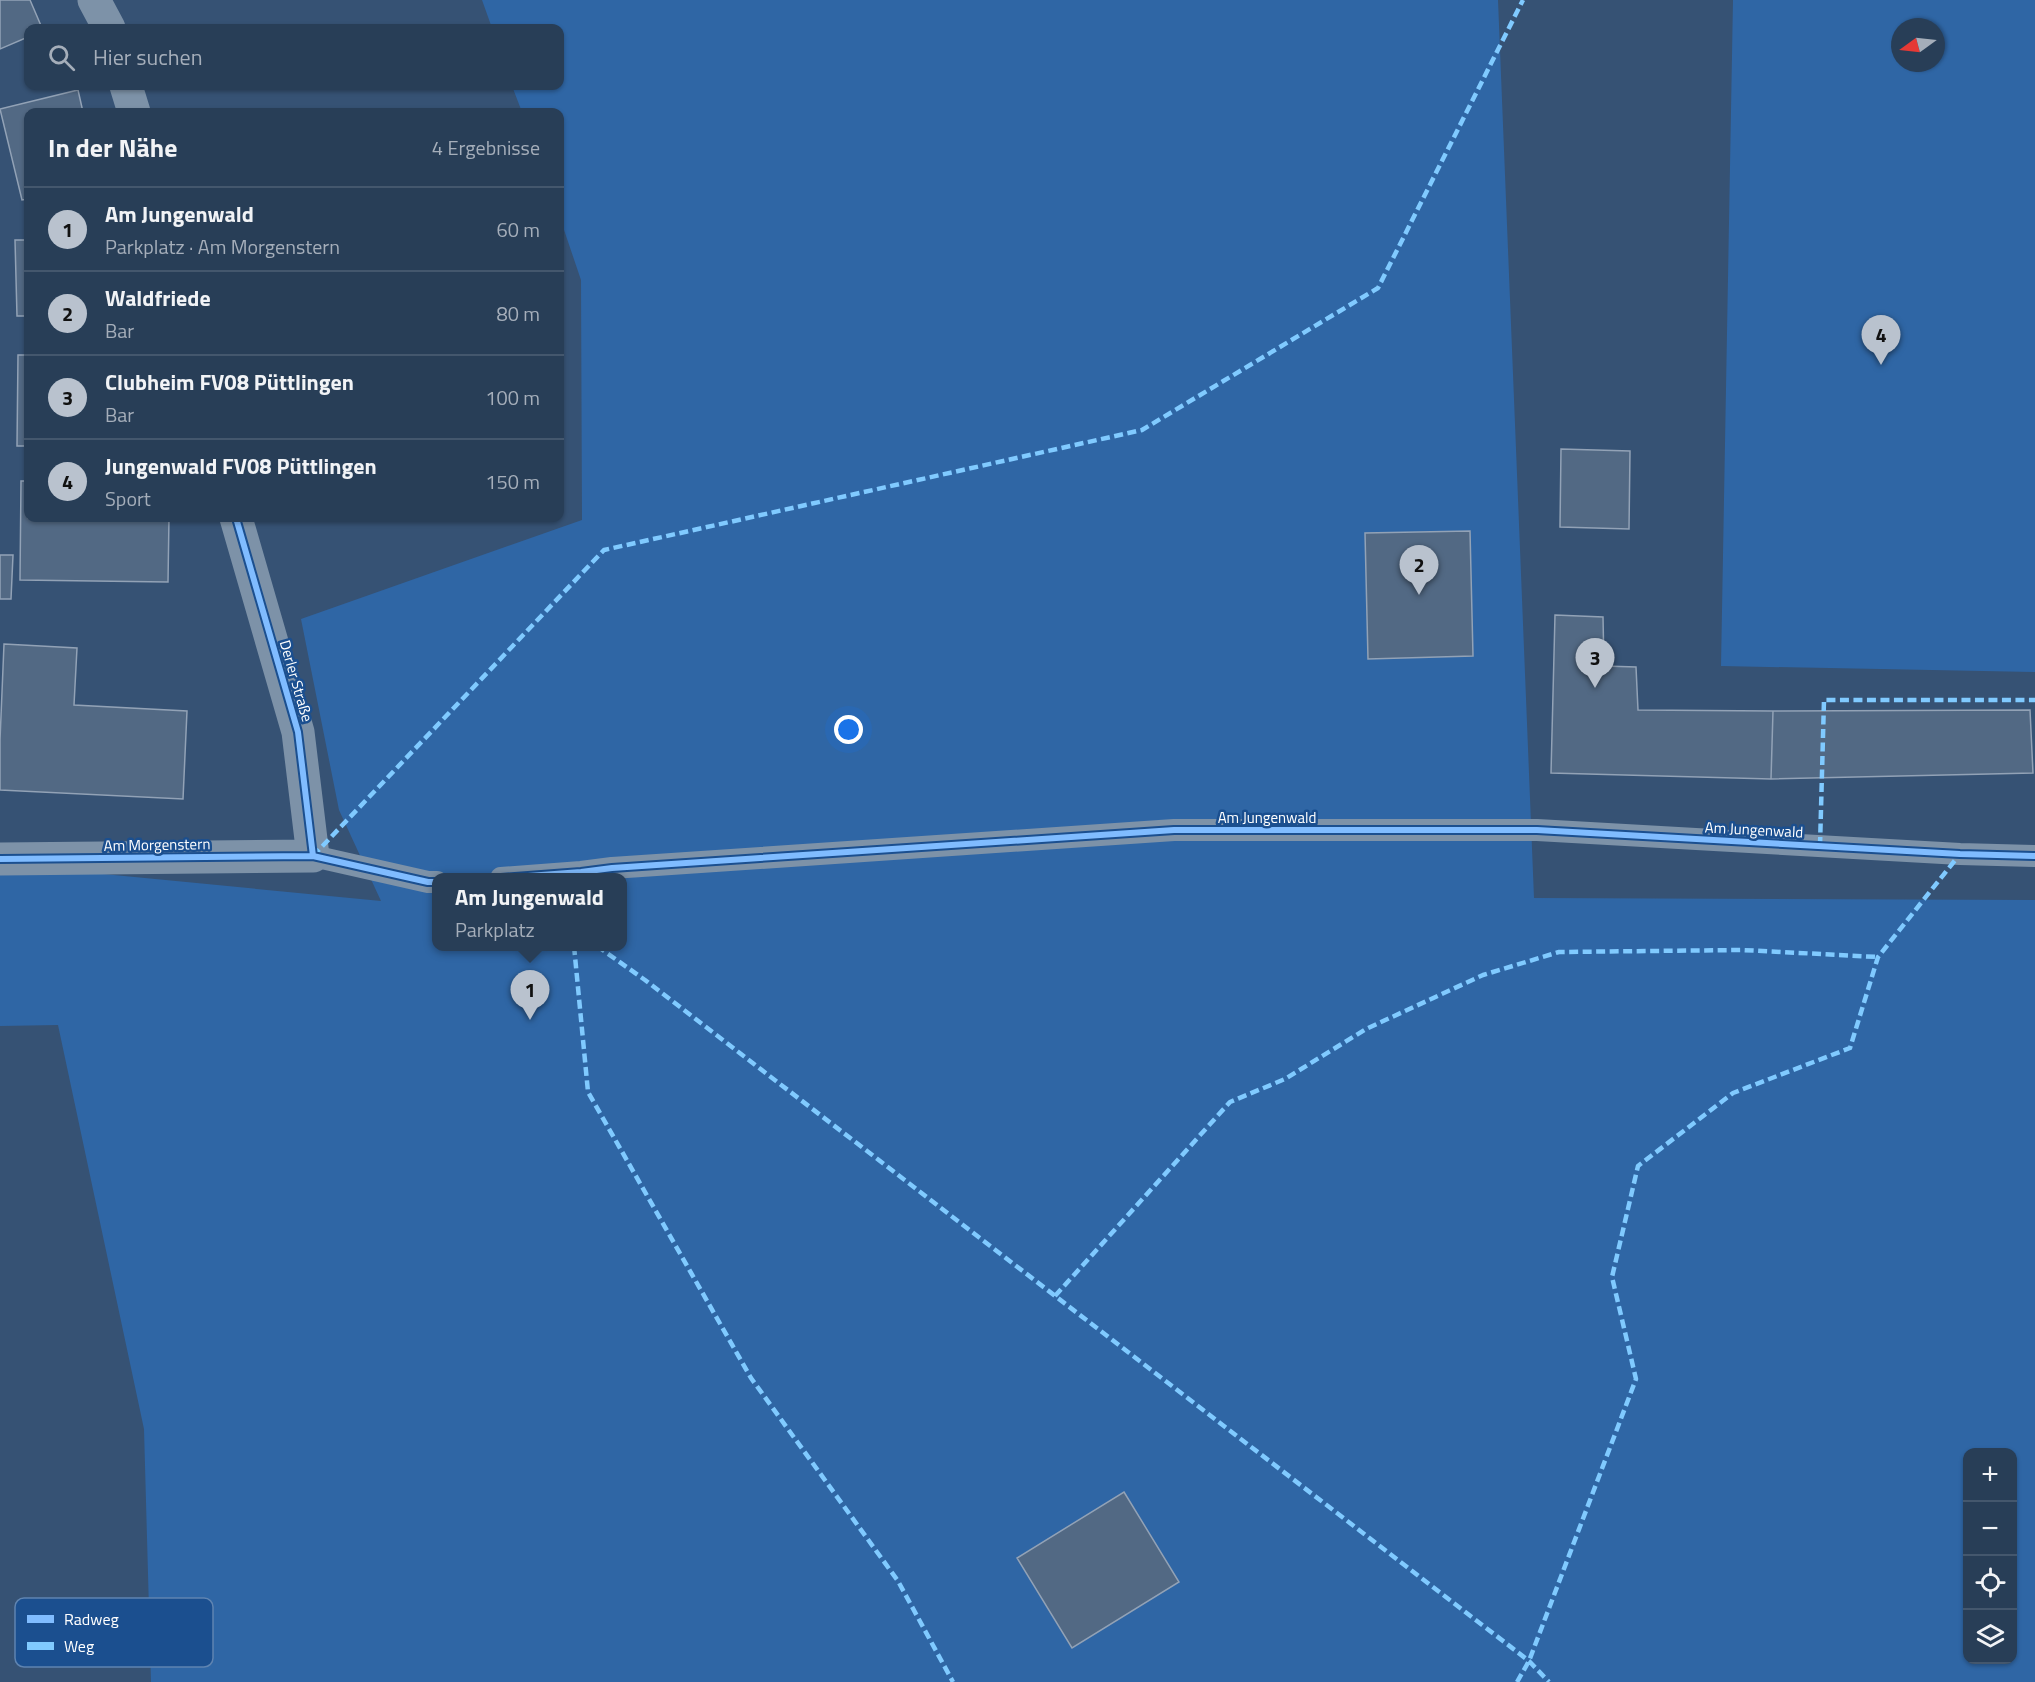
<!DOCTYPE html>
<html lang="de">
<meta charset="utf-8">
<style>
:root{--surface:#283e57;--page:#344961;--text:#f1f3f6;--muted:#a5aeba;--line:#44576d;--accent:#b9c2ce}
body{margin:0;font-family:"Titillium Web",sans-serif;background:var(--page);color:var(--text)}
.controls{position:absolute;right:18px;bottom:18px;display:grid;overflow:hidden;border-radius:12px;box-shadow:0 2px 4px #0004}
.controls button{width:54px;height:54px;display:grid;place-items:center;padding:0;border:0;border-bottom:2px solid var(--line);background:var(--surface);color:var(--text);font:30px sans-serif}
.compass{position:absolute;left:1891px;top:18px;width:54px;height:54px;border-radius:50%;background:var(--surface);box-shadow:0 2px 4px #0004;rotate:255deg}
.you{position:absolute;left:849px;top:730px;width:21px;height:21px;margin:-15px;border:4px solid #fff;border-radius:50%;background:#1a73e8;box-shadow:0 0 0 9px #1a73e833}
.badge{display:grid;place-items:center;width:39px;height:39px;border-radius:50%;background:var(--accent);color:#111;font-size:20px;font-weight:700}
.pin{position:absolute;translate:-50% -50px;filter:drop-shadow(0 2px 3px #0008)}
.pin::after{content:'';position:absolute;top:32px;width:21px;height:18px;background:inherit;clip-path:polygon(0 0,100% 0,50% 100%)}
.popup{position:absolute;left:432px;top:873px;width:195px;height:78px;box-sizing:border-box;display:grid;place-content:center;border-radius:12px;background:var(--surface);filter:drop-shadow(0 2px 4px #0005);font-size:20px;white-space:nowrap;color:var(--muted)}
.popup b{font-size:22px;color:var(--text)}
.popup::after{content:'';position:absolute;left:50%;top:100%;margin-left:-12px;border:12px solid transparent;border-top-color:var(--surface)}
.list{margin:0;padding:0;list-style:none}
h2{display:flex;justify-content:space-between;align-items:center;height:78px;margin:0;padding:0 24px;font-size:26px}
h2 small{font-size:20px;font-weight:400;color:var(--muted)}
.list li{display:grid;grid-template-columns:39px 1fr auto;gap:18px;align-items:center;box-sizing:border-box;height:84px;padding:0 24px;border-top:2px solid var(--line)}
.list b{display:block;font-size:22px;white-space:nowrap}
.list p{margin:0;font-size:20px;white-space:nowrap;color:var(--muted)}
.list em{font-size:20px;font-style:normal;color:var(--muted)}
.icon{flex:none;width:33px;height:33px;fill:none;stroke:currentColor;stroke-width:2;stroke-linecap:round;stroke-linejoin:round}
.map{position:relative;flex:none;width:2035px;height:1682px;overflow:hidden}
.search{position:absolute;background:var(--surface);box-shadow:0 2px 4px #0004;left:24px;top:24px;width:540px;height:66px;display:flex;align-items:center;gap:15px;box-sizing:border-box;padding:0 21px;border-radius:12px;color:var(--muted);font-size:22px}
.panel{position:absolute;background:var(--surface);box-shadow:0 2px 4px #0004;left:24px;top:108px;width:540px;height:414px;border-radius:12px}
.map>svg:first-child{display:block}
</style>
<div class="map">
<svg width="2035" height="1682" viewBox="0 0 2035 1682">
<rect width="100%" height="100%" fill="#365274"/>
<!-- green -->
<path fill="#2f66a5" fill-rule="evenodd" d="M482 0H1498L1534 898 2035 900V1682H151L144 1429 58 1025 0 1026V864L381 901 339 810 301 619 582 520 581 280 560 218V112H522L512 86H560V28H492ZM437 878H623V946H437ZM1968 1452H2012V1660H1968Z
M1733 0H2035V672L1721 666ZM1900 27H1936V63H1900Z"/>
<!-- building -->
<path fill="#526984" stroke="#92a2b6" stroke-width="1.5" d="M0 0H30L42 28H28V37L0 49Z
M78 90 83 112H28V199L22 200 0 109Z
M15 240H28V316H17Z
M18 355H28V446H17Z
M1561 449 1630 451 1629 529 1560 527Z
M21 481H28V518H169L168 582 20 580Z
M1470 531 1473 656 1368 659 1365 533Z
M0 555H13L11 599H0Z
M1555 615 1603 617 1604 666 1636 667 1638 710 1773 711 1771 779 1551 773Z
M4 644 77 648 74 705 187 711 183 799 0 790V740Z
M2030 710 2033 773 1771 779 1773 711Z
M1124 1492 1179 1582 1072 1648 1017 1558Z"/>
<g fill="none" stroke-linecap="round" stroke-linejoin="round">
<!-- service -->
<path stroke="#7d92a8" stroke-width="22" d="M313 856 428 882H437
M501 878 581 872 612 868 1174 830H1537L1960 854 2035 856"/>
<!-- tertiary -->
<path stroke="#7d92a8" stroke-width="33" d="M94 0 109 28
M126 86 134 112
M0 859 313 856 298 732 236 518"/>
<!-- quiet -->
<path stroke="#80caff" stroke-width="4.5" stroke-dasharray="9 4.5" stroke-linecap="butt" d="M1820 846 1824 700H2035
M313 856 604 550 1142 430 1378 288 1523 0
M574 946 588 1092 751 1378 898 1581 953 1682
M597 946 645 980 1529 1661 1549 1682
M1055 1296 1230 1102 1285 1079 1366 1029 1483 975 1559 952 1742 950 1878 957
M1517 1682 1529 1661 1636 1379 1612 1277 1638 1166 1733 1093 1850 1048 1878 957 1960 854"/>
<defs>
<path id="cycleway" d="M236 518 298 732 313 856
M0 859 313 856 428 882H437
M501 878 581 872 612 868 1174 830H1537L1960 854 2035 856"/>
</defs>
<!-- cycleway casing -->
<use href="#cycleway" stroke="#1b4f8f" stroke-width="10"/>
<!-- cycleway -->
<use href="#cycleway" stroke="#80bcff" stroke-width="6"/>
</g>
<g text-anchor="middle" stroke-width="5" stroke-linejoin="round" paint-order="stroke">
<!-- street labels -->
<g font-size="15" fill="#fff" stroke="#1b4f8f">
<text transform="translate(296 681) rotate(74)" y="5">Derler Straße</text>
<text x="1267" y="823">Am Jungenwald</text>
<text transform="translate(1754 830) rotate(3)" y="5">Am Jungenwald</text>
<text transform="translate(157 845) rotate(-1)" y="5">Am Morgenstern</text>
</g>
</g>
<!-- legend -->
<rect x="15" y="1598" width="198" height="69" rx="9" fill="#1b4f8f" stroke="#5f84b1" stroke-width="1.5"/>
<rect x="27" y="1615" width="27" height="8" fill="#80bcff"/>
<rect x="27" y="1642" width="27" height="8" fill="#80caff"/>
<g font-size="16" fill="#fff">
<text x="64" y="1625">Radweg</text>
<text x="64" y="1652">Weg</text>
</g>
</svg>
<div class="controls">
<button>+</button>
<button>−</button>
<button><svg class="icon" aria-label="locate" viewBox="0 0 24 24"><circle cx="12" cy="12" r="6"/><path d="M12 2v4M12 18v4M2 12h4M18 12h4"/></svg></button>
<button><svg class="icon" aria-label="layers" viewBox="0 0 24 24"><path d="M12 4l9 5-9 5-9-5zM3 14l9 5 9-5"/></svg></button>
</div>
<svg class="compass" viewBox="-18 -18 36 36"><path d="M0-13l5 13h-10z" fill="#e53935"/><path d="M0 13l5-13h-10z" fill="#a5aeba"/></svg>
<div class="you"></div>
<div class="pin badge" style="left:530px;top:1020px">1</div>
<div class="popup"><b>Am Jungenwald</b>Parkplatz</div>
<div class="pin badge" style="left:1419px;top:595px">2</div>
<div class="pin badge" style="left:1595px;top:688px">3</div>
<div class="pin badge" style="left:1881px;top:365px">4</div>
<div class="search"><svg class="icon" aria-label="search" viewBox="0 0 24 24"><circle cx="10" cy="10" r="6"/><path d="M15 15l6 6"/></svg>Hier suchen</div>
<section class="panel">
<h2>In der Nähe<small>4 Ergebnisse</small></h2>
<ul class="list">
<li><span class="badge">1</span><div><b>Am Jungenwald</b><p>Parkplatz · Am Morgenstern</p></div><em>60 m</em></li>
<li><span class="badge">2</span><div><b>Waldfriede</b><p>Bar</p></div><em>80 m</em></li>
<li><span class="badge">3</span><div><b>Clubheim FV08 Püttlingen</b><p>Bar</p></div><em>100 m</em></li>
<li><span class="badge">4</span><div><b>Jungenwald FV08 Püttlingen</b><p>Sport</p></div><em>150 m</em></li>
</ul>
</section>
</div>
